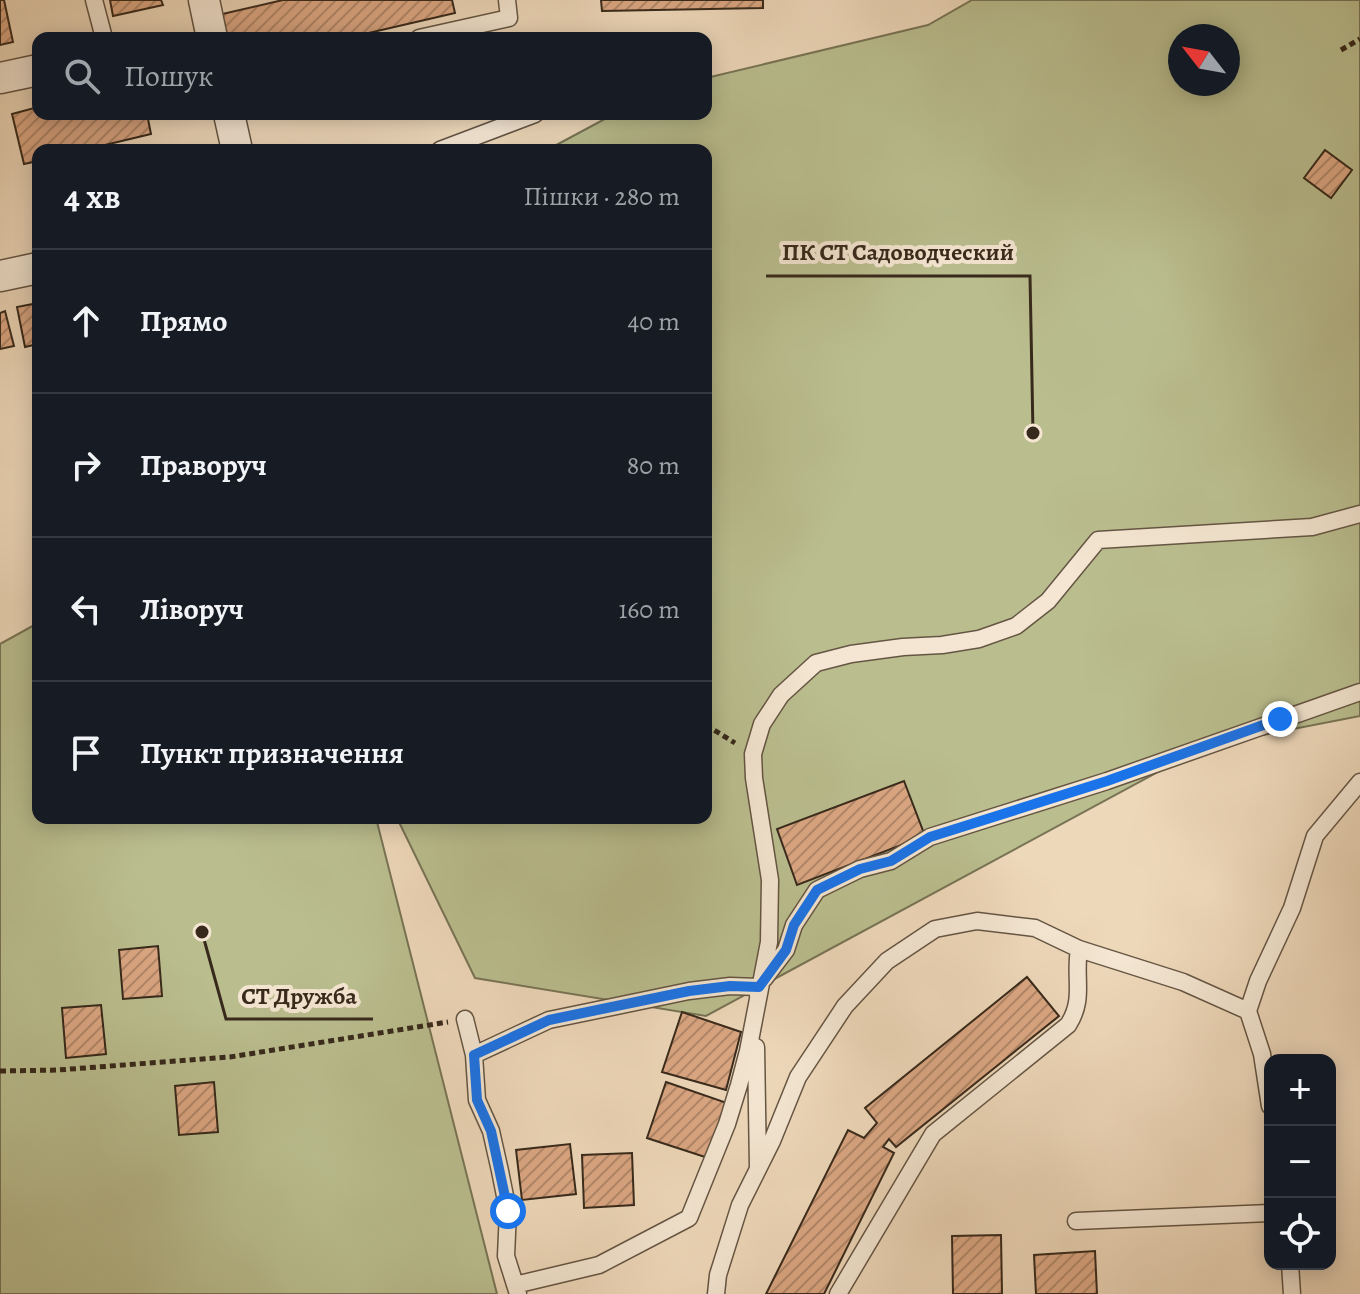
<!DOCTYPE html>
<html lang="uk">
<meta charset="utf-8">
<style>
:root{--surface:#171b24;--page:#20242c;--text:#f1f3f6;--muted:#9ea1a6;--line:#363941}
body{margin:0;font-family:Alegreya,serif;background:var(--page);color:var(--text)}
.controls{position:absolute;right:24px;bottom:24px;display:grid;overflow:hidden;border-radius:16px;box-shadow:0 4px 20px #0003}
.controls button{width:72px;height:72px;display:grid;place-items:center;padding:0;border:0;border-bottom:2px solid var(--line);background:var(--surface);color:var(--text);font:40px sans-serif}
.compass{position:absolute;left:1168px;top:24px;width:72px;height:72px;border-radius:50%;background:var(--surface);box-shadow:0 4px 20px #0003;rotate:301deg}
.stop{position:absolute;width:24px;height:24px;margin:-18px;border:6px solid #1a73e8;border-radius:50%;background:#fff}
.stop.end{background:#1a73e8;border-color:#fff;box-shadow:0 2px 8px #0008}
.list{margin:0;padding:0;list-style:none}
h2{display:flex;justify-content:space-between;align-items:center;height:104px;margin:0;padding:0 32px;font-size:34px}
h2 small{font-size:26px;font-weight:400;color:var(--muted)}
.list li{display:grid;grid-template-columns:52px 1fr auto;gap:24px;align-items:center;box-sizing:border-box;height:144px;padding:0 32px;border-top:2px solid var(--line)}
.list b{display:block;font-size:30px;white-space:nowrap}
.list em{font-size:26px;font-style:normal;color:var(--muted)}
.icon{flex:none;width:44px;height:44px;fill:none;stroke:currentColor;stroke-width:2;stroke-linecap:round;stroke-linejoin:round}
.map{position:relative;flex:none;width:1360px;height:1294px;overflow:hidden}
.search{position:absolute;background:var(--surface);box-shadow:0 4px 20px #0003;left:32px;top:32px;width:680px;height:88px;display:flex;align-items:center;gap:20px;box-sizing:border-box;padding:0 28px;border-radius:16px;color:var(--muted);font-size:30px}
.panel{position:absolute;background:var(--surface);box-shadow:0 4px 20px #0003;left:32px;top:144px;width:680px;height:680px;border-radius:16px}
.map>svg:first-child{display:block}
</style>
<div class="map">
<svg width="1360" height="1294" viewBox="0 0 1360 1294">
<defs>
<pattern id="building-hatch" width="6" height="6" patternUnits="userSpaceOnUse" patternTransform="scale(2)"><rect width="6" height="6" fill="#dba783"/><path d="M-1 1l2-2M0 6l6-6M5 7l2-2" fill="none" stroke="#b2886a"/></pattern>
</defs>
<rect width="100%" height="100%" fill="#eed8ba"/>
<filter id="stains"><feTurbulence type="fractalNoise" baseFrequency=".0025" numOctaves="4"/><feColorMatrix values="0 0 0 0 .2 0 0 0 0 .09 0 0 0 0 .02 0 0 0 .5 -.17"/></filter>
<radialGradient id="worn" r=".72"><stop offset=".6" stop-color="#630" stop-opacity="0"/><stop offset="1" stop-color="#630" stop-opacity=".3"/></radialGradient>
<!-- green -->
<path fill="#babe8f" stroke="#787455" stroke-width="2" fill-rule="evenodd" d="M972 0H1360V716L1206 746 706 1016 475 978 397 818H706V150H547L614 114H706V78L928 25ZM1180 36H1228V84H1180Z
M38 623V818H376L497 1294H0V644Z"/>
<!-- building -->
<path fill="url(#building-hatch)" stroke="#37291b" stroke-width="2" d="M0 0H4L13 42 0 45Z
M110 0H161L163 5 113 16Z
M283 0H452L455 13 347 38H223L218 15Z
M601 0H763V8L602 11Z
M38 107V114H147L151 134 84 150H38V161L24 164 12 114Z
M1325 150 1352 170 1331 198 1304 178Z
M38 303V344L25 347 17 307Z
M5 311 14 346 0 349V313Z
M904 781 925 836 797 885 777 829Z
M158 946 162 996 123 999 119 950Z
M1027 977 1059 1016 896 1147 889 1139 883 1147 894 1153 824 1294H766L848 1130 864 1138 877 1123 865 1108Z
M101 1005 106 1054 66 1058 62 1008Z
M682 1012 741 1032 726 1090 662 1072Z
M214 1082 218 1132 179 1135 175 1086Z
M666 1082 727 1103 708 1158 647 1138Z
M570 1144 576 1194 522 1200 516 1150Z
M632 1153 634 1205 584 1208 582 1155Z
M1001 1235 1002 1294H953L952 1236Z
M1095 1251 1097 1294H1036L1034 1255Z"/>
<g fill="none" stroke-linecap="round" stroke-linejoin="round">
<defs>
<path id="service" d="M94 0 104 38
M419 38 509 18 507 0
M440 150 535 114
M764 979 786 950 794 925 817 890 860 869 891 861 930 837 1107 781 1360 692
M1248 1011 1258 981 1292 908 1315 836 1360 782
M465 1019 474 1055 477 1100 491 1131 500 1171 508 1211 506 1256 518 1294
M756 1047 758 1168
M474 1055 549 1020 689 991 730 986 759 987 758 996
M1076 1221 1270 1213
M1290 1264 1292 1294
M515 1285 599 1265 689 1218 727 1124 739 1085 748 1051 769 942 770 880 754 778 753 754 762 724 781 695 816 663 851 654 903 647 942 645 979 639 1016 626 1048 601 1098 540 1312 527 1360 514
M716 1294 718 1275 740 1205 772 1141 798 1077 845 1006 887 961 935 929 977 921 1035 928 1079 949 1183 982 1248 1011 1262 1054 1270 1106
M838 1294 933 1134 1068 1025C1085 999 1074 979 1079 949"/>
<path id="minor" d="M204 0 212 38
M0 78 38 70
M229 114 237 150
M0 276 38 268"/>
</defs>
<!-- service casing -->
<use href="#service" stroke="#655543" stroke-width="19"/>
<!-- minor casing -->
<use href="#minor" stroke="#655543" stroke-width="33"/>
<!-- path -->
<path stroke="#37291b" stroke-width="5" stroke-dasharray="6 4" stroke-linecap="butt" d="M1341 50 1360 39
M706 725 735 743
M0 1071 58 1070 230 1057 448 1022"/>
<!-- service -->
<use href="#service" stroke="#f4e6d2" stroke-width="16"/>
<!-- minor -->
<use href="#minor" stroke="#f4e6d2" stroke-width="30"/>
</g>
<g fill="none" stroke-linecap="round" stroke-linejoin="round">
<!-- route -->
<path stroke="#1a73e8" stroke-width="10" d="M508 1211 491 1131 477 1100 474 1055 549 1020 689 991 730 986 759 987 786 950 794 925 817 890 860 869 891 861 930 837 1107 781 1280 719"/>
</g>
<!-- callouts -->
<path fill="none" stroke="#37291b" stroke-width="3" d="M1033 433L1030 276H766M202 932L226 1019H373"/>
<g fill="#37291b" stroke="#f4e6d2" stroke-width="3">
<circle cx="1033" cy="433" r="8"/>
<circle cx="202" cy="932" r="8"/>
</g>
<g font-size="24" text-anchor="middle" font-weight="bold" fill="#37291b" stroke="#f4e6d2" stroke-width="8" stroke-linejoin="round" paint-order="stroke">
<text x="898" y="260">ПК СТ Садоводческий</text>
<text x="299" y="1004">СТ Дружба</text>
</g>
<rect width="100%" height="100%" filter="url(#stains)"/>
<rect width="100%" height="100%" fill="url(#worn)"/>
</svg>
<div class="controls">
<button>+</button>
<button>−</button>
<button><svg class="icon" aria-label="locate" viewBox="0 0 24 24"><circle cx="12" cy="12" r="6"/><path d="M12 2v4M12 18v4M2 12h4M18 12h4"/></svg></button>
</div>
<svg class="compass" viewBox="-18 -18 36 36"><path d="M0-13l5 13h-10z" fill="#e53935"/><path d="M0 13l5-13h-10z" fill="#9ea1a6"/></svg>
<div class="stop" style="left:508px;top:1211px"></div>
<div class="stop end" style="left:1280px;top:719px"></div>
<div class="search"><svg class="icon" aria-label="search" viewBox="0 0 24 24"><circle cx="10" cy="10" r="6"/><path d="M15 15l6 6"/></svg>Пошук</div>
<section class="panel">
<h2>4 хв<small>Пішки · 280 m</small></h2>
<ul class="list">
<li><svg class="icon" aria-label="ahead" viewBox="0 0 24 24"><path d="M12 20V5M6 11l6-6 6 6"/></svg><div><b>Прямо</b></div><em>40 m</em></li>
<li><svg class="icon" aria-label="right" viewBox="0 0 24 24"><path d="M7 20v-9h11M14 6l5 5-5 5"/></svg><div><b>Праворуч</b></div><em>80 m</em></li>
<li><svg class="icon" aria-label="left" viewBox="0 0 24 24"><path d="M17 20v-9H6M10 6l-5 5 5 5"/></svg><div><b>Ліворуч</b></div><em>160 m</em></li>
<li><svg class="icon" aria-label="arrive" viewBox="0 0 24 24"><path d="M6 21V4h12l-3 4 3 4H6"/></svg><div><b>Пункт призначення</b></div></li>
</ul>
</section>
</div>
